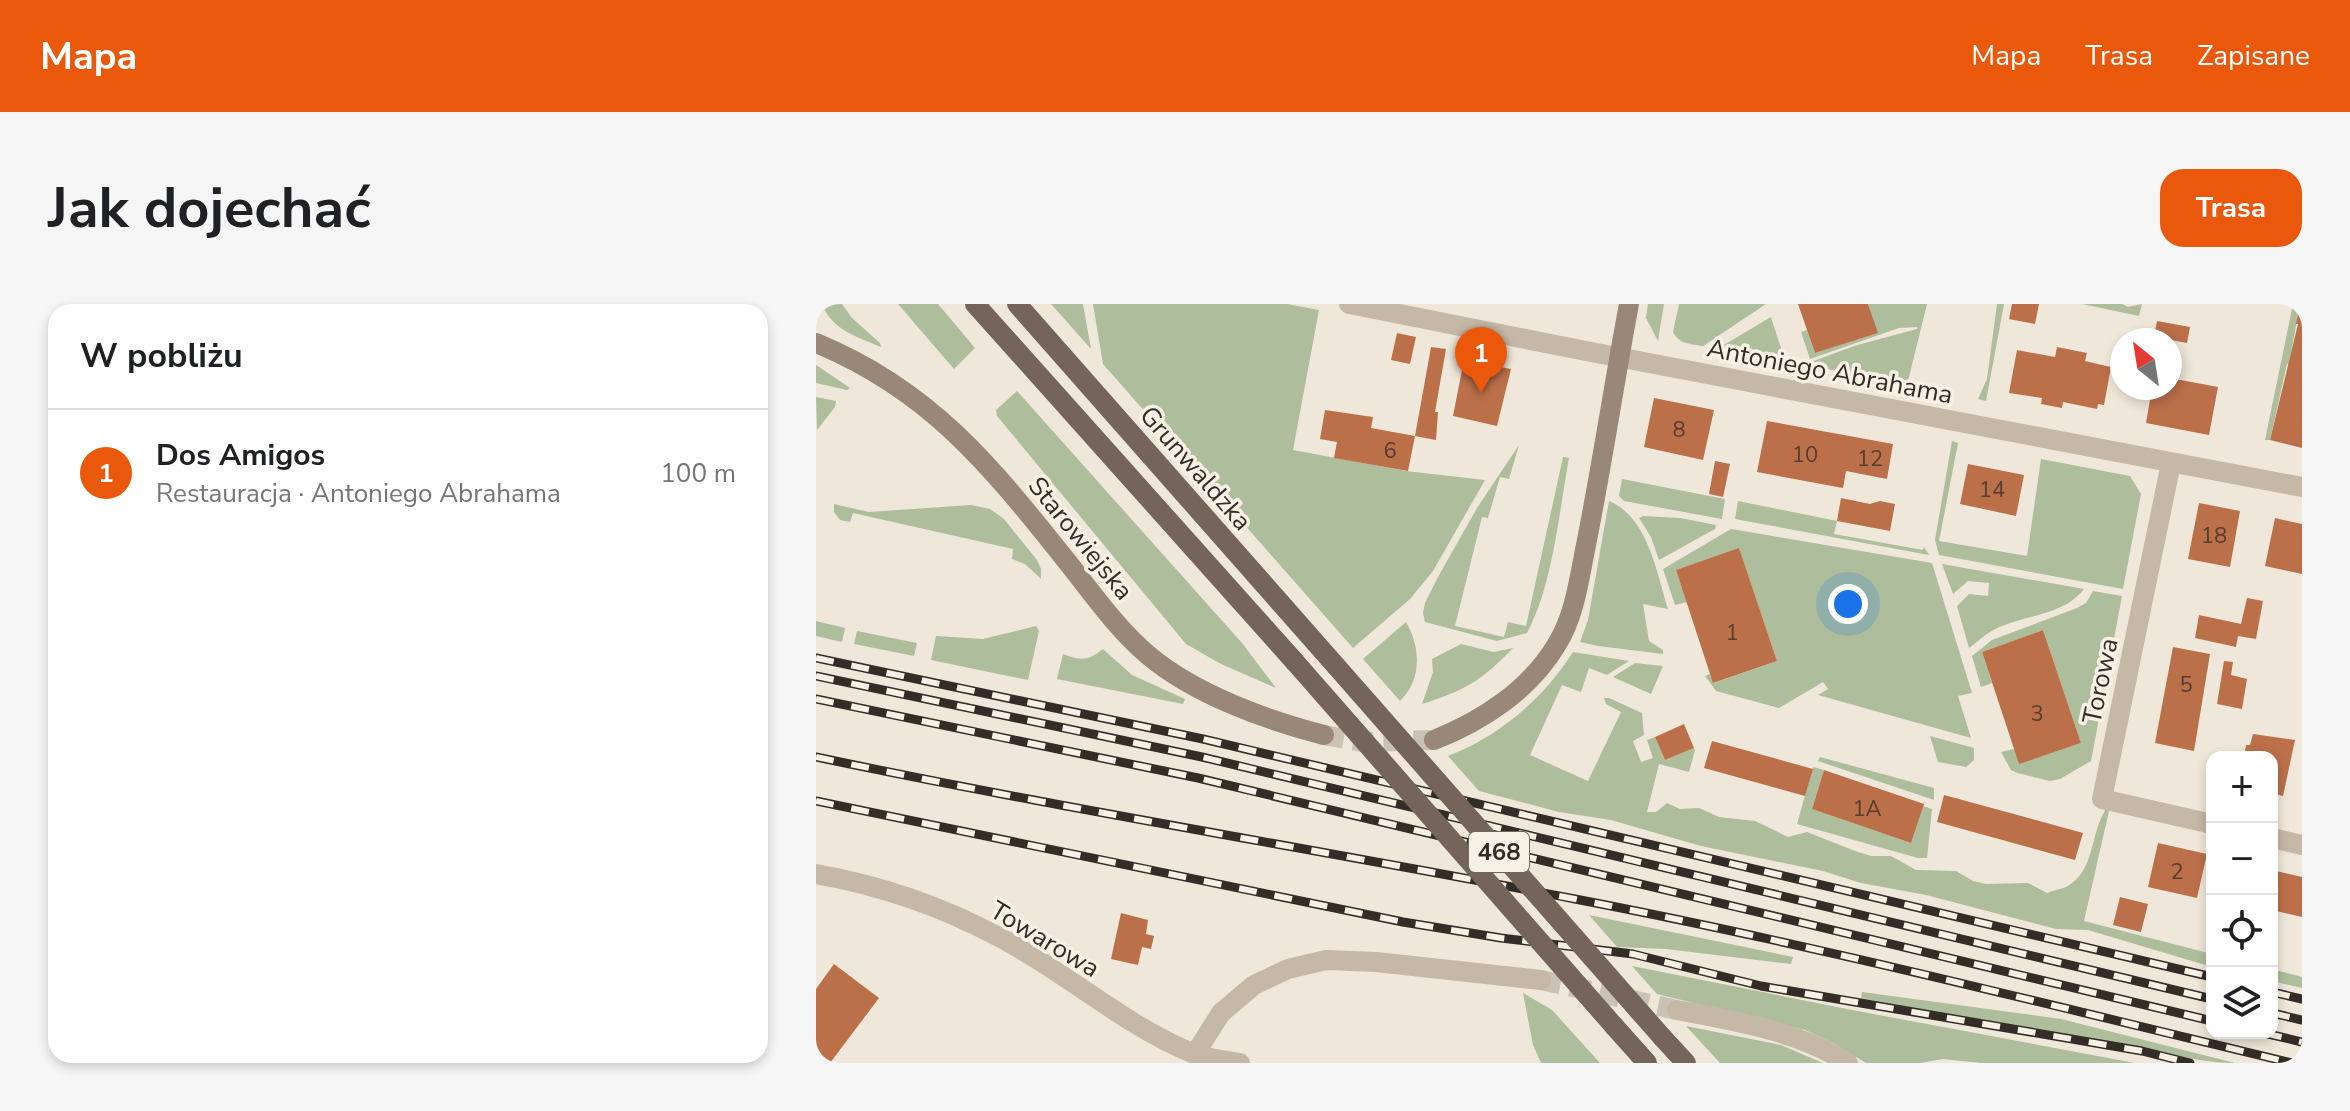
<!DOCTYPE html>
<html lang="pl">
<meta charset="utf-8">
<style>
:root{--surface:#fff;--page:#f6f6f6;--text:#202124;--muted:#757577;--line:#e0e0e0;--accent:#ea580c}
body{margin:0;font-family:"Nunito Sans",sans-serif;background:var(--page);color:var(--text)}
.controls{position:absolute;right:24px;bottom:24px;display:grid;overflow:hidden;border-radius:16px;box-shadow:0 4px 12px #0003}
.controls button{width:72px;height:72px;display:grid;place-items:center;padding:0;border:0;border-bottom:2px solid var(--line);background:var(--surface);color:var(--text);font:40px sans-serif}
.compass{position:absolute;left:1294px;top:24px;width:72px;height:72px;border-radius:50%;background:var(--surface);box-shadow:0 4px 12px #0003;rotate:330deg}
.you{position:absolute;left:1032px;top:300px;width:28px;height:28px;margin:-20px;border:6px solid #fff;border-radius:50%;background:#1a73e8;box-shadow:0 0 0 12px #1a73e833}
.badge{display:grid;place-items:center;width:52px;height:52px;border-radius:50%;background:var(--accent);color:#fff;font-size:26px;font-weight:700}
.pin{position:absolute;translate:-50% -66px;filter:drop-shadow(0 2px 4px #0008)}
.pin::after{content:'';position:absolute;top:42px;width:28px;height:24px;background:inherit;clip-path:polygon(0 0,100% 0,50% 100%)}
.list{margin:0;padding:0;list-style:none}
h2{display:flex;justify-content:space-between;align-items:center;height:104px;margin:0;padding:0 32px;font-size:34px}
h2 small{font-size:26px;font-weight:400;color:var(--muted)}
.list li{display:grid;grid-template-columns:52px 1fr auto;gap:24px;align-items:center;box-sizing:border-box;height:128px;padding:0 32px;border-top:2px solid var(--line)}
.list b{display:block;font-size:30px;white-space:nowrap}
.list p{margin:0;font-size:26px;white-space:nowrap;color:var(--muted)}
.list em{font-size:26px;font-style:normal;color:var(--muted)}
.icon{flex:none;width:44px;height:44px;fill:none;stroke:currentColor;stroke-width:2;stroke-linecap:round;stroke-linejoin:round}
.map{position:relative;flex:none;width:1486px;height:759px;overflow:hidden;border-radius:24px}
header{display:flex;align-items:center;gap:48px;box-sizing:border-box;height:112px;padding:0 40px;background:var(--accent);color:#fff}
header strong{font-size:38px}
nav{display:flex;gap:44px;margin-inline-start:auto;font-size:28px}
.intro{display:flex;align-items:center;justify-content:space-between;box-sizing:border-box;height:192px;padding:0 48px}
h1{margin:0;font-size:56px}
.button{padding:20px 36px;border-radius:24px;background:var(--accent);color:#fff;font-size:28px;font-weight:700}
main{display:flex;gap:48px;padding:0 48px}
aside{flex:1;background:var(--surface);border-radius:24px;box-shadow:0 4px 12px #0003}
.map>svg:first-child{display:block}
</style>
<header>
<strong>Mapa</strong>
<nav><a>Mapa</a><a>Trasa</a><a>Zapisane</a></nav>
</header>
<div class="intro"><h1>Jak dojechać</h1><a class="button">Trasa</a></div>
<main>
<aside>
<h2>W pobliżu<small></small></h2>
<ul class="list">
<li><span class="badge">1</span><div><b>Dos Amigos</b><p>Restauracja · Antoniego Abrahama</p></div><em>100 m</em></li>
</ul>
</aside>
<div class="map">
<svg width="1486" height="759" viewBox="0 0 1486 759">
<rect width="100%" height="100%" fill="#efe7d9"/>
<!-- green -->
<path fill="#aebd9b" d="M6 0H26L36 14 64 39 65 43C41 33 16 26 6 0Z
M82 0H122L159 44 138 65Z
M235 0H267L275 45Z
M277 0H471L503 6 477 146 590 167 669 176 617 267 594 295 537 344 287 60Z
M832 0H848L842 37 830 14Z
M863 0H950L887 42C874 40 863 40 857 28Z
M1052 0H1111L1091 81 996 62 995 58 1038 42 1101 25V23L1083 24 994 55 985 28 991 26 999 49 1061 29Z
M1181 0H1188L1170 97 1162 95 1171 75Z
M1266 0H1306L1312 3 1326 0 1323 12Z
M1477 0H1484L1473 60H1471L1454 136H1449Z
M955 13 969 57 901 45Z
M0 61 34 84 31 86 0 79Z
M201 87 426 339 460 384 405 360 370 340 181 112 180 106Z
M0 93 20 97 19 103 1 126Z
M1136 137 1142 139 1123 237 1211 252 1225 155 1314 172 1325 190 1307 285 1123 251 1119 236Z
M703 141 693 175 684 173 672 214 666 213 639 322 688 333 692 318 710 322 747 153 753 154C743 208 737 281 711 329L681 337 609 318 607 309 609 299 622 273 661 204Z
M806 175 909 195 906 215 808 197 803 192Z
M793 197C832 213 841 270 852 305L827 300 833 337 847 346V350L782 342 764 338 772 316Z
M922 197 1021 217 1018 230 1107 246 1108 243 1113 251 919 215Z
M18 200 53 208 155 201 174 205 188 215 221 256 225 265V275L209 260 196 255 197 245 37 209 34 218 24 216 18 208Z
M827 212 864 214 900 221 899 225 843 256 835 233 823 214Z
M915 225 1116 259 1156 389 1142 392 1155 434 1002 391 1012 385 1007 378 963 404 900 387 889 372 894 370 898 379 961 357 923 245 860 266 871 298 859 301 847 265Z
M1126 260 1268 285C1246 314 1203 310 1174 328 1167 332 1160 339 1153 344L1141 302 1153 290 1172 292 1173 279 1152 277 1137 290Z
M1277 287 1306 292 1275 457 1244 475 1234 477 1201 469 1195 466 1185 448 1198 445 1204 459 1265 439 1227 326 1166 348 1176 379 1165 383 1156 352 1176 336 1261 304 1270 299Z
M0 317 29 324 26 338 0 332Z
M590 318C605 344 606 376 584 397L547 355Z
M220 322 223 327 212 376 115 356 120 332 167 335Z
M41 327 101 339 98 352 38 340Z
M645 340 678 348 697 344C665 377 650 386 606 400L617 368 616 355Z
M287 345 316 371 369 395 367 400 241 375 247 350C265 357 272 357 287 345Z
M757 348 813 357 791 371 773 364 765 388 746 381 714 451 772 477 805 408 790 400 788 394H793L826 409 828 431 817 437 825 458 837 454 831 436 839 433 849 456 878 444 879 446 873 468 843 460 831 508H840L851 499 864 505 883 504 903 513 939 517 972 533 991 528 1039 547 1055 552H1075L1100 566 1140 567 1157 577 1170 580 1212 579 1231 589C1237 586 1243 586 1250 583 1280 567 1273 531 1290 505L1293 507 1268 617 1396 650V663L1272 626 1240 625 1110 591 1045 579 1007 567 885 542 795 516 743 508 663 487 632 452C684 432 728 394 757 348Z
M819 359 847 362 835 390 797 373Z
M1114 432 1158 444V456L1150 463 1122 458Z
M1004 453 1118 484V496L1002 457Z
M997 463 1008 466 996 505 1095 539 1107 502 1116 505 1111 554H1102L981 520Z
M773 611 977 653 975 660 850 645 801 643Z
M816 662 1031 705 1319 759H1165L1127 755 1104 759H1050L1019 740 989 726 841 690Z
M1456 665 1486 673V684L1456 677Z
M1046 688 1245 715 1419 759C1381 759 1342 747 1304 740 1218 726 1131 711 1045 694Z
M707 689 736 706 784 759H725L717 741Z
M870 722 965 741 1007 759H904Z"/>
<!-- building -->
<path fill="#bc704a" d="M982 0H1052L1062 29 999 49Z
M1196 0H1223L1219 20 1193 15Z
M1484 0H1486V144L1454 136 1482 20H1480Z
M1341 17 1374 23 1371 39 1338 33Z
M581 29 600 33 594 60 575 56Z
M615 43 630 45 619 108H622L620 136 599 132Z
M1241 43 1271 49 1269 57 1295 63 1288 101 1282 100 1281 105 1247 98 1246 104 1225 100 1226 94 1193 89 1201 46 1239 53Z
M648 56 695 65 681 122 637 112Z
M1354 74 1402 83 1393 131 1330 119 1336 84H1354Z
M838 94 898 106 887 156 828 143Z
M509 106 557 113 555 124 599 132 592 167 518 154 521 138 504 135Z
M951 117 1077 140 1071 175 1030 167 1027 184 941 168Z
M899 157 914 160 907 193 893 190Z
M1152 160 1208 171 1200 212 1144 200Z
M1025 194 1054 200 1064 197 1079 200 1074 227 1021 217Z
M1383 199 1424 207 1414 263 1372 255Z
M1459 214 1486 220V270L1449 262Z
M923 244 961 357 897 379 860 266Z
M1431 294 1447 297 1440 335 1422 332 1420 343 1379 334 1383 311 1425 320Z
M1227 326 1265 439 1203 460 1166 348Z
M1357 343 1394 350 1378 447 1339 439Z
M1408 357 1417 358 1415 371 1431 375 1426 405 1401 400Z
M868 420 878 444 849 456 839 433Z
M1437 430 1479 436 1467 492 1456 489V453H1428L1430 441H1434Z
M896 437 997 465 989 492 888 464Z
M1008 466 1108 500 1095 539 996 505Z
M1128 491 1267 529 1259 556 1121 518Z
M1342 539 1391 550 1381 594 1332 583Z
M1456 566 1486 573V613L1456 606Z
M1304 593 1332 600 1325 628 1297 621Z
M305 609 332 616 330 630 338 632 335 645 326 643 322 661 295 655Z
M18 660 63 694 14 759H0V685Z"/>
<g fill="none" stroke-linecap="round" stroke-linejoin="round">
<!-- tertiary-tunnel -->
<path stroke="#c9c2b5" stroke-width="20" stroke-dasharray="20 10" stroke-linecap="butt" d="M725 676 861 706"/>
<!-- secondary-tunnel -->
<path stroke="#c9c2b5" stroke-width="20" stroke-dasharray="20 10" stroke-linecap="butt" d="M508 431 546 438 618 436"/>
<!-- minor -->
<path stroke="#c6b8a7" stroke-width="20" d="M533 0 775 48 1486 183
M1355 159 1286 495 1396 520
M1456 534 1486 541"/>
<!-- tertiary -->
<path stroke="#c6b8a7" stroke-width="20" d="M0 570C63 581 127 603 183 633 250 668 306 720 376 749 390 755 409 756 424 759
M861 706C919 717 982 727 1032 759
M379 750 405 709 438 681 472 665 510 656 560 658 725 676"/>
<!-- secondary -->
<path stroke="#998778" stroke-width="20" d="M0 39C114 86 174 161 249 255 275 287 300 324 332 351 378 390 450 416 508 431
M618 436C666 417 714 386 741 340 759 311 763 275 770 241 786 161 798 80 813 0"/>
<!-- primary -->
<path stroke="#746459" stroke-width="20" d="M159 0 479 358
M201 0 520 362
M798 722 831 759
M846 733 870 759"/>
<defs>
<path id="rail" d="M0 354 387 435 1396 673
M0 372 386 453 1396 695
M0 395 382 474 1396 717
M0 453C252 506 506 546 759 595 1000 641 1237 702 1476 759
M0 497 587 618 685 634 817 650 945 682 1326 747 1374 759
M1456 688 1486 695
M1456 709 1486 716
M1448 729 1486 738"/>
</defs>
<!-- rail casing -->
<use href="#rail" stroke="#332c27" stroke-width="9"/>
<!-- rail -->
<use href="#rail" stroke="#f7f1e5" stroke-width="6" stroke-dasharray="18" stroke-linecap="butt"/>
<!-- primary-bridge -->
<path stroke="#746459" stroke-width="20" d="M479 358 798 722
M520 362 846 733"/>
</g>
<g text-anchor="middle" stroke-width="7" stroke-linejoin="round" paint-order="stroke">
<!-- number labels -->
<g font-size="22" fill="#553d30">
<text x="863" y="133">8</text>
<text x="574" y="154">6</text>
<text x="989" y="158">10</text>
<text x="1054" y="162">12</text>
<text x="1176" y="193">14</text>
<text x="1398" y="239">18</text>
<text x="916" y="336">1</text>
<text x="1370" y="388">5</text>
<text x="1221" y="417">3</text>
<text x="1051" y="512">1A</text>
<text x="1361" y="575">2</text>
</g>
<!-- shield labels -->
<rect fill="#f7f1e5" stroke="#6e6760" stroke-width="2" x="653" y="528" width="60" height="40" rx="6"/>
<g font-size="24" font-weight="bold" fill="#332c27">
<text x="683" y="556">468</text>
</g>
<!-- street labels -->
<g font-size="26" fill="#332c27" stroke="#f7f1e5">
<text transform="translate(1014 67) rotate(11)" y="9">Antoniego Abrahama</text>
<text transform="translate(380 164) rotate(49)" y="9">Grunwaldzka</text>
<text transform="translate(265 234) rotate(51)" y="9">Starowiejska</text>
<text transform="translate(1284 377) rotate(-78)" y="9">Torowa</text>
<text transform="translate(229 635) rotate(31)" y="9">Towarowa</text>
</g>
</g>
</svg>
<div class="controls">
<button>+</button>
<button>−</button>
<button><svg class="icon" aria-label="locate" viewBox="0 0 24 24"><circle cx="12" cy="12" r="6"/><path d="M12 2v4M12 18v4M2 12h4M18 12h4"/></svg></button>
<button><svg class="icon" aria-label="layers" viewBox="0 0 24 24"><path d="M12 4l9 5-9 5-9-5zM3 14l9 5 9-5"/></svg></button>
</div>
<svg class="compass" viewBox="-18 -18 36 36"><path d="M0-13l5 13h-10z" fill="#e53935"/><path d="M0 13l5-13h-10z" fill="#757577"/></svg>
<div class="you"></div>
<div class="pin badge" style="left:665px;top:89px">1</div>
</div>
</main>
